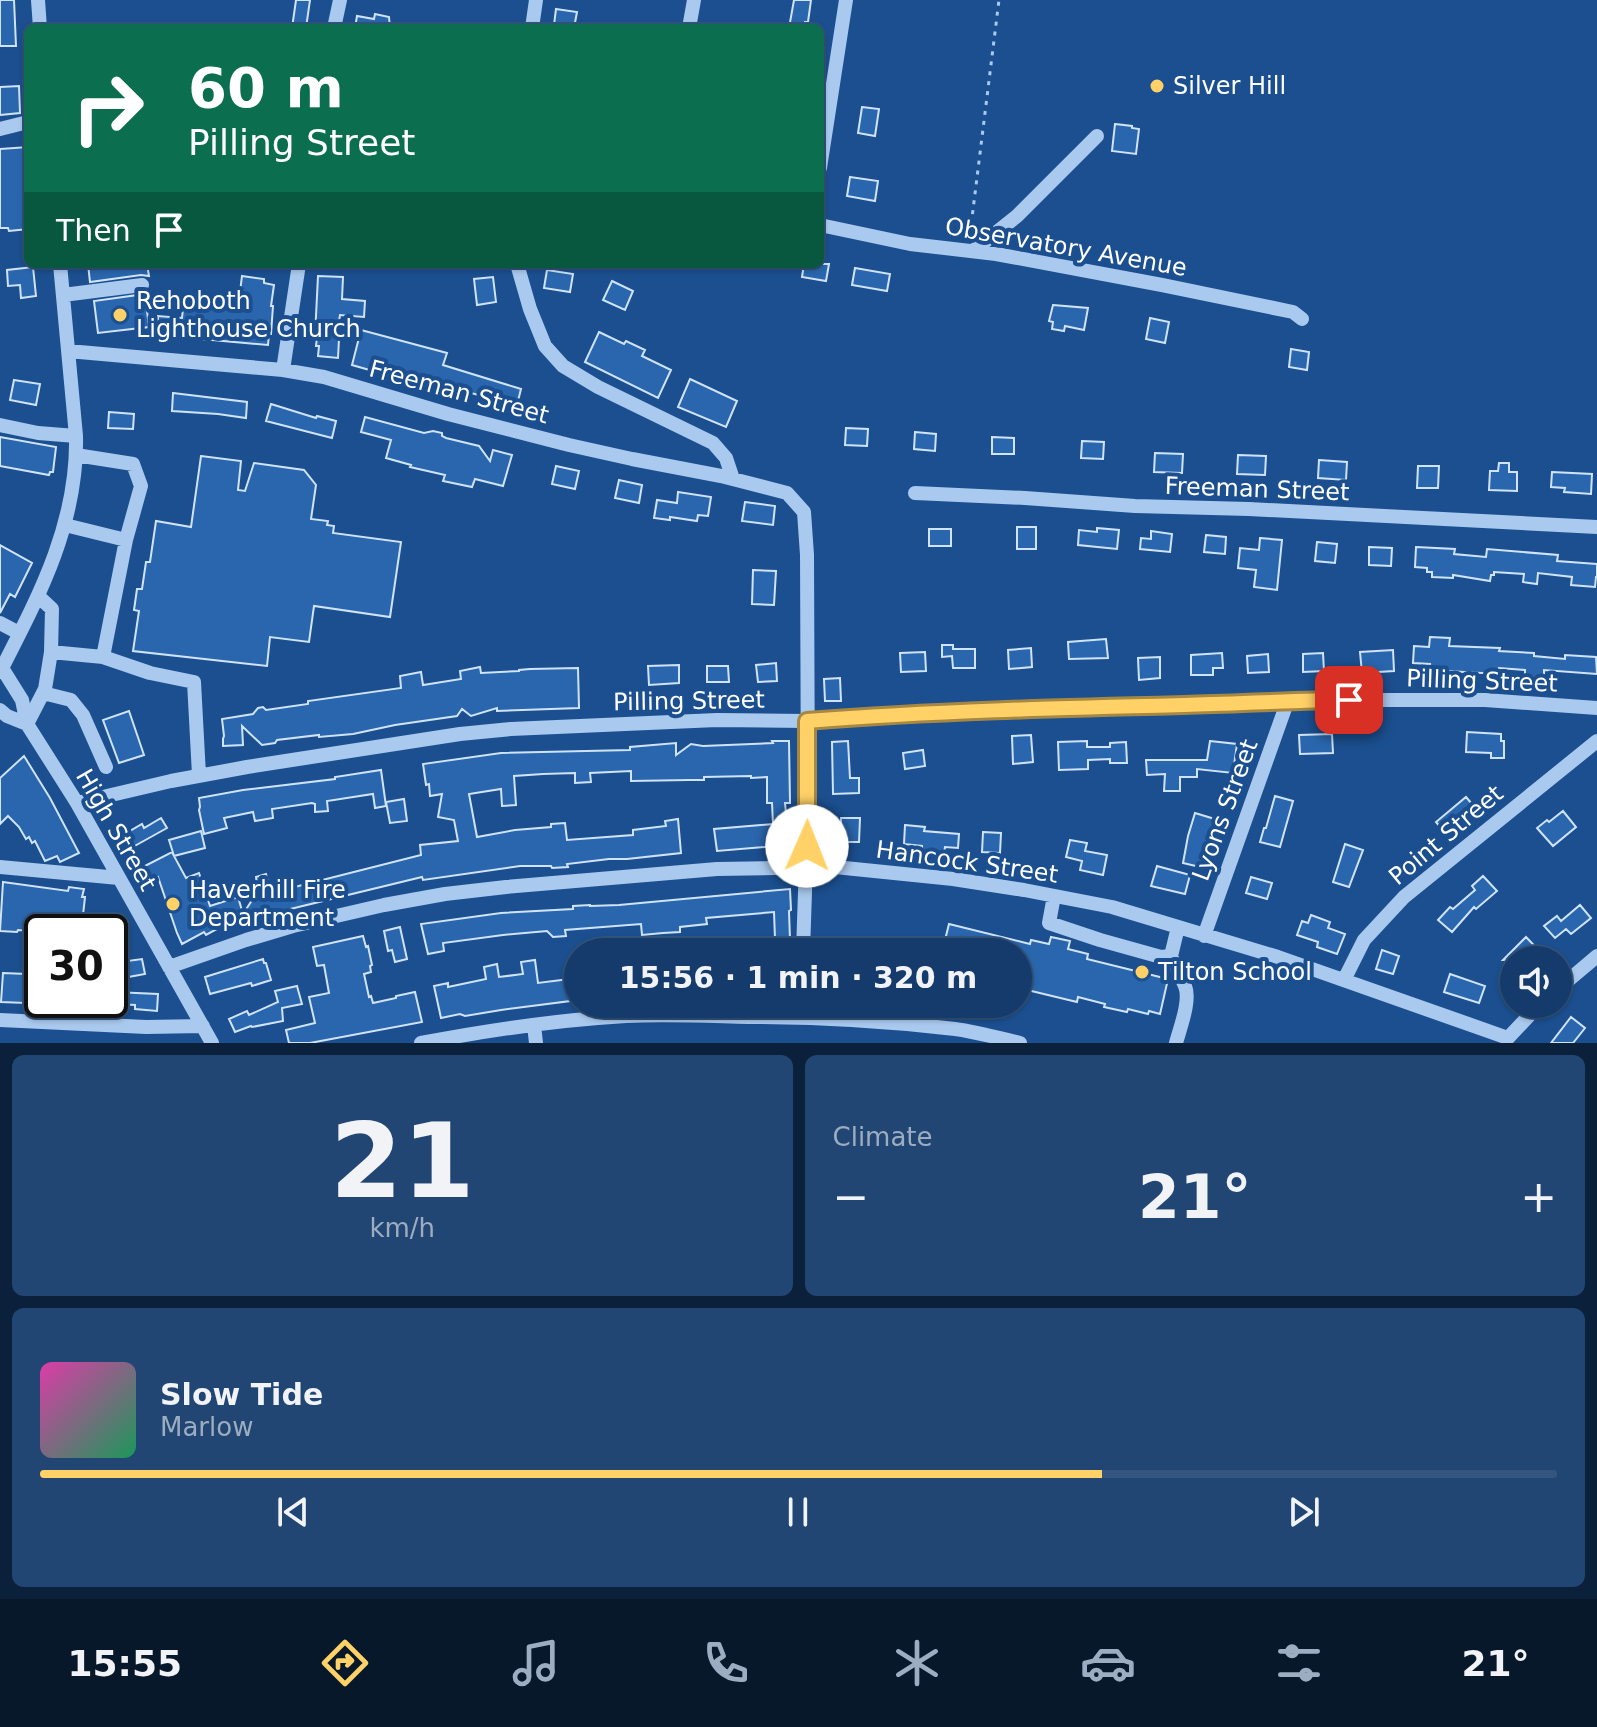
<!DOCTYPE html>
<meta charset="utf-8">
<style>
:root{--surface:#143b6b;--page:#214673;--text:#f1f3f6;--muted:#9dadc1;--line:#33557e;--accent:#ffd166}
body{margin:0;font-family:"DejaVu Sans",sans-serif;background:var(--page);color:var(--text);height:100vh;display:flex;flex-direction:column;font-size:30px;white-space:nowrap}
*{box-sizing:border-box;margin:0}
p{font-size:26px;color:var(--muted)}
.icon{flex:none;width:44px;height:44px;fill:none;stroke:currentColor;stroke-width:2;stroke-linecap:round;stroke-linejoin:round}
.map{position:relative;height:1043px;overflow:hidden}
.sheet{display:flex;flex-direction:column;gap:12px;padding:12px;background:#0b203b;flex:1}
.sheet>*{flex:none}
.guide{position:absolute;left:24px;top:24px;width:800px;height:244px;border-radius:12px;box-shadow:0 2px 6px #0004,0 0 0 2px var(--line);background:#0b6e4f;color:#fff;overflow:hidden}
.tools{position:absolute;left:1500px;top:946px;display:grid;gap:16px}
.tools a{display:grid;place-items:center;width:72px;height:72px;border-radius:50%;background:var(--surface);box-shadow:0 2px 6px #0004,0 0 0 2px var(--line);font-size:40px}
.speed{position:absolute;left:24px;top:914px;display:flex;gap:16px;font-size:40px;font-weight:700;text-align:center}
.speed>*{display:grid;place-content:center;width:104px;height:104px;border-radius:50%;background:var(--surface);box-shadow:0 2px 6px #0004,0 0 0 2px var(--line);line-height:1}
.speed .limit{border:4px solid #111;border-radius:12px;background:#fff;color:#111}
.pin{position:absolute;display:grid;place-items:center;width:68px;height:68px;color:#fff;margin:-34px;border-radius:16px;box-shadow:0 4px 12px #0006}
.me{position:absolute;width:88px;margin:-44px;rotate:1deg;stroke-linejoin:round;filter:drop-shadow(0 0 6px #0008)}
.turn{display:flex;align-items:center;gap:28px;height:168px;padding:0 32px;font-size:36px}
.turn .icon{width:104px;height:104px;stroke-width:2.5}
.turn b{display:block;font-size:56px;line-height:68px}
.then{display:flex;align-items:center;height:76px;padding:0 32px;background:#0003;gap:16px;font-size:30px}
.big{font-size:60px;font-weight:800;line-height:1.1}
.sheet .card{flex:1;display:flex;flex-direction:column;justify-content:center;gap:12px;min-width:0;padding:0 28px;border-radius:12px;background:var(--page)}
.sheet .dial{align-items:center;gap:0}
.dial b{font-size:104px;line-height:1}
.song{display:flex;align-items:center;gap:24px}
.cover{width:96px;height:96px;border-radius:12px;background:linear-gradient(135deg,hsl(320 70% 55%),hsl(150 70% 35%))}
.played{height:8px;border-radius:4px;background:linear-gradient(90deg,var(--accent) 70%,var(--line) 70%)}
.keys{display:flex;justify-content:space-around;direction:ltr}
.heat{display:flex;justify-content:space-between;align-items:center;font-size:44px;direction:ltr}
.sheet .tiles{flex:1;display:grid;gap:12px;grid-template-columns:1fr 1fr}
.card:last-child{grid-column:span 2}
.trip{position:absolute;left:564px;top:938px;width:468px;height:80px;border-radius:40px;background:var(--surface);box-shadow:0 2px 6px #0004,0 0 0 2px var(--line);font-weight:800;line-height:80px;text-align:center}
.tab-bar{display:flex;height:128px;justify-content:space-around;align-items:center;background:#08182b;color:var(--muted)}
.tab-bar .icon{width:56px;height:56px}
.tab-bar .on{color:var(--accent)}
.tab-bar b{font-size:36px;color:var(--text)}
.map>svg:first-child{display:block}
.building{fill:#2a66ad;stroke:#cfe3fa;stroke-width:2}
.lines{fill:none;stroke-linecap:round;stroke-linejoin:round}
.path{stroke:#a9c9ee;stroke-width:3;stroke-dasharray:4 6;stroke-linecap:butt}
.minor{stroke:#a9c9ee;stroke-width:14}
.route-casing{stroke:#a68842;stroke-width:20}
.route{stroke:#ffd166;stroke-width:14}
.poi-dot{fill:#ffd166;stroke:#1b4f8f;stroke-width:3}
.labels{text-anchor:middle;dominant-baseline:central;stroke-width:8;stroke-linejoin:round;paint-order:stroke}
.poi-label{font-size:24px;fill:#fff;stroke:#1b4f8f;text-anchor:start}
.street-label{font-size:24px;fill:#fff;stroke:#1b4f8f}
</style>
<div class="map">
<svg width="1597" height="1043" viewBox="0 0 1597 1043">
<rect width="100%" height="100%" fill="#1b4f8f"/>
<path class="building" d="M0,0h14l2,46h-16z
M296,0h14l-4,28h-14z
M794,0h17l-3,22h-3v6h-16z
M556,9l21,3 -3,16 -20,-3z
M375,14l14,3 1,11h-35l2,-12 17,3z
M19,86l1,27 -20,2v-28z
M862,107l17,2 -4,27 -17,-3z
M1115,124l17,2v2l7,1 -3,25 -24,-3z
M28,147v24h-3l3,58 -19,2 -1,-3h-8v-79z
M850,177l28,4 -3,20 -28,-5z
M88,264h59l2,12 -8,-1 -51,7z
M804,264h25l-3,17 -24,-4z
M33,267l3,29 -15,2 -1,-13 -12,1 -1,-16z
M855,268l35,6 -3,17 -35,-6z
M547,270l26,4 -3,18 -26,-4z
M242,276l22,3v4l10,2 -3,21h2l-2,28h-2l-1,11 -88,-8 1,-9 -23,-3v-9l24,2 2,-19 18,1 -1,5 37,3z
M318,276l25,1 -1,22 23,2 -1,16 -24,-2 -4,24h3l-1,19 -20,-2 1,-10h-3l1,-9 -2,-1z
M493,277l3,25 -19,3 -3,-26z
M612,281l21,10 -8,19 -22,-10z
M145,294l4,33 -51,6 -4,-32z
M1053,305l35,3 -4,22 -19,-4 -1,5 -12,-2 1,-7 -4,-1z
M1150,318l19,4 -4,21 -19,-4z
M361,330l86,23 -4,12 78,24 -4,16 -6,-2 -1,4 -13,-4v-2l-22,-7 -38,-9 -1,4 -84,-24z
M599,332l25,12 2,-3 19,9 -3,6 29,14 -13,28 -73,-36z
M1291,349l18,3 -2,18 -18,-3z
M690,379l47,22 -11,26 -48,-20z
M14,380l26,4 -4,21 -26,-5z
M173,393l74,9 -1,16 -28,-4 -46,-3z
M271,404l45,14 1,-2 19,5 -4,17 -66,-17z
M109,412l25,2 -1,15 -25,-1z
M365,417l59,16 9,-2 9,2v3l4,2 33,8 11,15 3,-11 19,5 -9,31 -28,-7 -3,8 -29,-6 2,-6 -35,-8 1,-2 -25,-7 5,-18 -30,-8z
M846,428l22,1 -1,17 -22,-1z
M915,432l21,2 -1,17 -21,-2z
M0,437l56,10 -3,25h-3l-1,3 -49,-9z
M992,437l22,1v16h-22z
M1082,441l22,1 -1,17 -22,-1z
M1155,453l28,1 -1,19 -28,-1z
M1238,455l28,1 -1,19 -28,-1z
M201,456l40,5 -3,29 7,1 9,-28 50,7 12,15 -5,34 17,2 -1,4 7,1 -1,7 68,9 -11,75 -76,-11 -5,36 -39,-5 -3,29 -134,-15 6,-40 -5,-1 3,-21h5l4,-27h4l6,-41 35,6z
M1319,460l28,2 -1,18 -28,-2z
M1499,463h10v9h8v19l-28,-1 1,-19h8z
M556,466l23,5 -4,18 -23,-5z
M1418,466h21l-1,22h-21z
M1552,472l40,2 -1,20 -27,-2 1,-4 -14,-1z
M619,480l23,5 -3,18 -24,-5z
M678,492l33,5 -3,19 -10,-1 -1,6 -27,-4v3l-16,-2 3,-18 20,3z
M745,502l30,4 -2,19 -31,-4z
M1017,527h19v22h-19z
M1097,528l22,2 -2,19 -39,-4 1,-15 18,2z
M929,529h22v17h-22z
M1151,531l21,3 -2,18 -30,-3 1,-11 10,1z
M1206,535l20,2 -1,17 -21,-2z
M1260,538l22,2 -5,50 -23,-3 2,-17 -18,-2 2,-20 19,2z
M1317,542l20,2 -2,19 -20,-2z
M0,545l32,18 -17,34 -5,-3 -10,19z
M1369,547l23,1 -1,18 -22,-1z
M1416,547l39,2 -1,5 32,3 1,-8 71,6 -1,6 40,3v13h-1l-1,10 -24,-2 1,-8 -34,-4 -1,11 -14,-2 1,-8 -30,-2v3h-3l-1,6 -37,-6v3l-21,-1v-5h-5v-4l-12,-1z
M753,570l23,1 -2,34 -22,-1z
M1430,637l20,1 -1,8 51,2 -1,3 35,2v3l31,3v-4l31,2 1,17 -53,-4v8l-19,-2v-6l-26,-2v6l-70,-4 1,-6 -17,-1 1,-17 15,1z
M1106,639l2,19 -39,1 -1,-17z
M942,645h11v4h22v19h-22l-1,-12 -10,1z
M1031,648l1,19 -23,2 -1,-19z
M1393,650l1,21 -32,2 -2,-21z
M925,652l1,19 -25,1 -1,-19z
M1222,653l1,15h-10v7h-22v-20z
M1323,653l1,18 -21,1v-18z
M1268,654l1,18 -21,1 -1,-17z
M1160,657v21l-21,2 -1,-22z
M776,663l1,18 -19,1 -2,-17z
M679,665v18l-30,2 -1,-19z
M707,666h21l1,16h-22z
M480,667l1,6 38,-2v-1l11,-1 48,-1 1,40 -82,3v-3l-26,8 -9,-7 -5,7 -62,9 -42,9 -34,3v-2l-42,5 -2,3 -13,2 -20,-19 1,19 -20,1v-7l1,-3 -2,-17 31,-5 5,-6 5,-1 3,3 42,-6v-3l93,-13 -1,-12 21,-4 2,13 38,-6 -1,-8z
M840,678l1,23h-16l-1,-22z
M129,711l15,44 -25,8 -16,-43z
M1467,732l34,2v7h3v17h-13v-5l-25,-1z
M1332,734l1,19 -33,1 -1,-19z
M1031,735l2,27 -20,2 -1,-28z
M772,741h17l1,62h-5l4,42 -72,6 -3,-22 59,-5 -1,-21h-5v-26l-16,1v-2l-47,1v3h-15l-58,1v-10l-41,2 1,9 -16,1v-10l-32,1 -29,2 2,29 -14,1 -1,-17 -32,5 8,43 38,-7 36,-3v-3l14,-1 2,17 66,-5v-5l33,-4 -1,-5 13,-2 3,34 -54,6h-18l-42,5 1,3 -16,1 -1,-2h-31l-97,14 -1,-3 -144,35 -50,17 -2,-5 -20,11 -2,-3 -22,12 -5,-11 -19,-56 -9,5 -8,-14 31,-16 2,4 -5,-16 32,-9 4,17 -31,8 12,22 13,-5 11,33 28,-9 5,17 15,-23 -2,-14 10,-3 5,19 150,-38 -1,-10 38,-4 -4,-21 -16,-3 4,-23 -12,2 -1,-12 -3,1 -3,-21 78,-11 129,-3v-3l46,-4v12l15,-11 12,2 70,-3z
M848,741l2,37h9v15l-26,1 -1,-52z
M1087,741v6h23v-4l16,-1 1,21h-17v-4l-22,1v9l-29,1 -1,-28z
M1210,741l27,3 -4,29 -36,-4v8h-17v14h-16l1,-17 -18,1 -1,-15h61z
M923,750l2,16 -20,3 -2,-16z
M24,756l26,42 29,55 -19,9 -3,-6 -12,5 -10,-20 -3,2 -3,-6 -3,2 -7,-12 -11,-11 -8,8v-46z
M381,770l5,36 -11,2 -2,-14 -46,7 1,10 -13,1v-8l-3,-1 -40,6 1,9 -18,3 -2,-9 -29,6 3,10 -23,6 -5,-24 1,-3 -1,-9 44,-8 92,-11v-2z
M1275,796l18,5 -13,46 -20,-5 4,-14h2z
M1466,797l12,14 -30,25 -12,-14z
M404,799l3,22 -17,2 -4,-21z
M1563,811l13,16 -23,19 -16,-18 10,-8 2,2z
M1195,813l23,7 -7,23 -5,-1 -6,25 -17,-4 5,-27z
M161,818l6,10 -36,20 -8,-13 19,-11 2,4z
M841,818h19l-1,24h-18z
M905,825l20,2 -1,4 35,3 -1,14 -13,-1 -1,6 -22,-2v-5l-18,-2z
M983,832l18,1 -1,20 -18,-1z
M1070,840l17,3 -2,8 22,4 -4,20 -23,-5 2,-9 -16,-4z
M1345,844l18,6 -14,37 -16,-5z
M1157,866l33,9 -5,19 -34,-8z
M1483,876l14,15 -21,18 -2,-2 -22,25 -14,-12 12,-13 3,2 22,-19 -3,-4z
M1251,877l21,6 -5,16 -21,-6z
M3,882l65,9 1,-4 15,2 -2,8h3l-3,27 -38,-4 -2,12 -24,-2 -1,2 -17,-1z
M790,889l1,21 -2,1 1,28h2v13h-34v-13h17l-1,-27 -68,6 1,6 -27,3v5l-17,1 -21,2 -1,-11 -76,6 1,6 -13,1 -6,-6 -44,4 -60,8 1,8 -16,3 -7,-30 80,-11 72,-4v-3l17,-1v1l29,-1z
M1580,905l11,13 -20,16 -5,-5 -11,9 -11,-12 13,-10 4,5z
M110,913h3l6,14 -2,1 11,33 14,-2 3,15 -33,6 -2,-11 6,-1 -6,-16v-20h-42l15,-6 -1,-3 13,-6 1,3z
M1311,915l19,7 -2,6 17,6 -8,20 -20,-7 1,-5 -21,-7 5,-14 6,2z
M949,924l81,20 1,-4 18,4 2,-7 19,4 -2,8 20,5 -1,5 81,20 -8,35 -11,-3 -1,3 -20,-5 -1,3 -23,-5 1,-3 -27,-7 -1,5 -58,-14 2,-6 -3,-1v-29h-76z
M400,927l7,32 -12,3 -3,-12 -4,1 -4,-20z
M363,936l3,11 2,-1 4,19 -2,1 1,6 -7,2 5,23 2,-1 2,7 23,-5v-2l19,-4 7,30 -112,21h-21l-3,-13 29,-7 -6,-26 20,-4 -5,-28 -7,1 -4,-19z
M1526,937l22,23h-45z
M1382,950l17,6 -6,18 -17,-5z
M263,959l1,4h2l5,17 -19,6 -1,-3 -41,11 -5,-17z
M535,960l3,23 40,-5v22l-77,10 -36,6 -5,-2 -19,4 -7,-32 14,-3v4l38,-8 -2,-12 13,-3 2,13 24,-3 -2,-12z
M3,973l24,1 -1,29 -25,-1z
M1450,974l35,12 -6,17 -35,-11z
M297,986l5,18 -20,4 1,13 -31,6 -1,-1 -16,6 -6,-13 18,-8 2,4 29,-13 -3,-11z
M114,992l44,2 -1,17 -22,-2v-4l-19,-1z
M1571,1017l14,11 -12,15h-22z"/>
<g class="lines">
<path class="path" d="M970,234l29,-234"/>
<path class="minor" d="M38,0l2,28
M334,28l6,-28
M532,28l4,-28
M689,28l5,-28
M0,129l28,-7
M820,168l26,-168
M820,225l90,19 86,10 166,31 131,27 9,7
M973,251l44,-35 80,-80
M517,264l13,45 15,37 18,20 35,21 115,56 13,15 7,21
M63,295l79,-10
M68,351l215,19 41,7 124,37 121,31 63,14 89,17 66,17 17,19 3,43 1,246 -5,151
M283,370l16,-106
M0,425l38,8 38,3
M76,455l57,9 8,22 -15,54
M915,493l110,5 110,8 114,3 348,18
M65,525l61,15 -23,117
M0,623l19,10
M51,652l52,5 47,16 44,9 5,93
M2,668l20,32 5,24 50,79 135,240
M0,672c39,-76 78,-149 76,-236l-16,-172
M43,693l28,7 12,15 23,52
M0,710l7,6 20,8
M27,724l18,-35 6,-37 1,-43 -14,-13
M77,803l94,-22 76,-14 213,-33 51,-5 206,-9 90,1 94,-7 185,-8 103,-1 101,-5h195l112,8
M0,867l119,11
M1054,896l-5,27 51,17 61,17 10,-1 7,-29
M1204,936l84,-236
M1171,956c4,10 10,20 14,30 6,14 -5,42 -9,57
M169,967l77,-27 47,-14 91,-21 61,-11 61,-7 211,-18 118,-2 118,12 71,11 88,17 166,50 230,81
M1344,980l20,-40 40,-43 193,-156
M1558,989l39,-33
M0,1020l146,7 57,-1
M534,1025l2,18
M1508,1038l32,-34
M421,1043c68,-13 136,-23 205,-27 41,-2 81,0 122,1 69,0 138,4 207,12 22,3 44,9 65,14"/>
</g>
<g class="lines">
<defs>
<path id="route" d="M807,846v-125c126,-10 251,-13 377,-16 55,-1 110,-5 165,-5"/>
</defs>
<use href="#route" class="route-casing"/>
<use href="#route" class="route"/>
</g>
<g class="poi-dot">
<circle cx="1157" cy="86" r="8"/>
<circle cx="120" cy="315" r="8"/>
<circle cx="173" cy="904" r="8"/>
<circle cx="1142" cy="972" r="8"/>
</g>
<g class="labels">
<g class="poi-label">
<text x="1173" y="86">Silver Hill</text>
<text x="136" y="301">Rehoboth<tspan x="136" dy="28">Lighthouse Church</tspan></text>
<text x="189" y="890">Haverhill Fire<tspan x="189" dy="28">Department</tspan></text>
<text x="1158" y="972">Tilton School</text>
</g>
<g class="street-label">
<text transform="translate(1066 247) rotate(10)">Observatory Avenue</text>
<text transform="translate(459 392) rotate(15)">Freeman Street</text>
<text transform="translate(1257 489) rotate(2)">Freeman Street</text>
<text transform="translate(1482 681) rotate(2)">Pilling Street</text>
<text transform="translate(689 701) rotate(-1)">Pilling Street</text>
<text transform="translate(1225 810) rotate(-70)">Lyons Street</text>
<text transform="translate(116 830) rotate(60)">High Street</text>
<text transform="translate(1446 835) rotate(-40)">Point Street</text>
<text transform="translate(967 862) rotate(8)">Hancock Street</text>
</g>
</g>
</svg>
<div class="tools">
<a><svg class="icon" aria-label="sound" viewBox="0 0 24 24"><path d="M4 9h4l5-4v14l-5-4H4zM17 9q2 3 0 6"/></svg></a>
</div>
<div class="speed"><div class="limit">30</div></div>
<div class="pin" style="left:1349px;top:700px;background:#d93025"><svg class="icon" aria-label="arrive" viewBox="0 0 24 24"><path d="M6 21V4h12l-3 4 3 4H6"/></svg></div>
<svg class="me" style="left:807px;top:846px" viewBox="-20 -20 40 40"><circle r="19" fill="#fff"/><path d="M0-13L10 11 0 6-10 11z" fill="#ffd166"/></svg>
<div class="trip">15:56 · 1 min · 320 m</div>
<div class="guide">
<div class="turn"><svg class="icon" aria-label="right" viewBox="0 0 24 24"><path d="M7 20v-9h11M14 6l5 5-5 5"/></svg><div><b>60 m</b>Pilling Street</div></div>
<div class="then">Then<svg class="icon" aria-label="arrive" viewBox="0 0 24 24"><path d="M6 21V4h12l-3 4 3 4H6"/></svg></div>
</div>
</div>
<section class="sheet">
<div class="tiles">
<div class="card dial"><b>21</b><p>km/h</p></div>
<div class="card"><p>Climate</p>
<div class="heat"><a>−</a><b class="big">21°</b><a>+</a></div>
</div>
<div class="card">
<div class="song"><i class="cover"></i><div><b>Slow Tide</b><p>Marlow</p></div></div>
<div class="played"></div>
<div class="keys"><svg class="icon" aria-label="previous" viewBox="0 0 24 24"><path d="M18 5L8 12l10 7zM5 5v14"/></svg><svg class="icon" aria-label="pause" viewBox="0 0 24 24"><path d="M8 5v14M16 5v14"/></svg><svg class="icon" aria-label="next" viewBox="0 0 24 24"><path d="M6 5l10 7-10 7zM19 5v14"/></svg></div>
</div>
</div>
</section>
<nav class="tab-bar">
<b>15:55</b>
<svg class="icon on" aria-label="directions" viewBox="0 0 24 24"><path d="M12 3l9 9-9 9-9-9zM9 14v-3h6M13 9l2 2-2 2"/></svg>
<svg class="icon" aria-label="music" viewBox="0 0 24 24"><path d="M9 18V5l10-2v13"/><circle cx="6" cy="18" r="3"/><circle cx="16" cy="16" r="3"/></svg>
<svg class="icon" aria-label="phone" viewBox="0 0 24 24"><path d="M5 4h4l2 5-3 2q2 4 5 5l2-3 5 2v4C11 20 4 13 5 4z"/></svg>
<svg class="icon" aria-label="climate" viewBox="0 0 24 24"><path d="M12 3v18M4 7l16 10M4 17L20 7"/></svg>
<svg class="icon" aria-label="car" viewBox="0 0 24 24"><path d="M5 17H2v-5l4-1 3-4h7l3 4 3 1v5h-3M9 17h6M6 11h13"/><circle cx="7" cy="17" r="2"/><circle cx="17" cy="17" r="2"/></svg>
<svg class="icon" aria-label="filters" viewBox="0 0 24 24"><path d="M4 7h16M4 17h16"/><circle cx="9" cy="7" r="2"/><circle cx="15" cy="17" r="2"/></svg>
<b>21°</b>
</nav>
